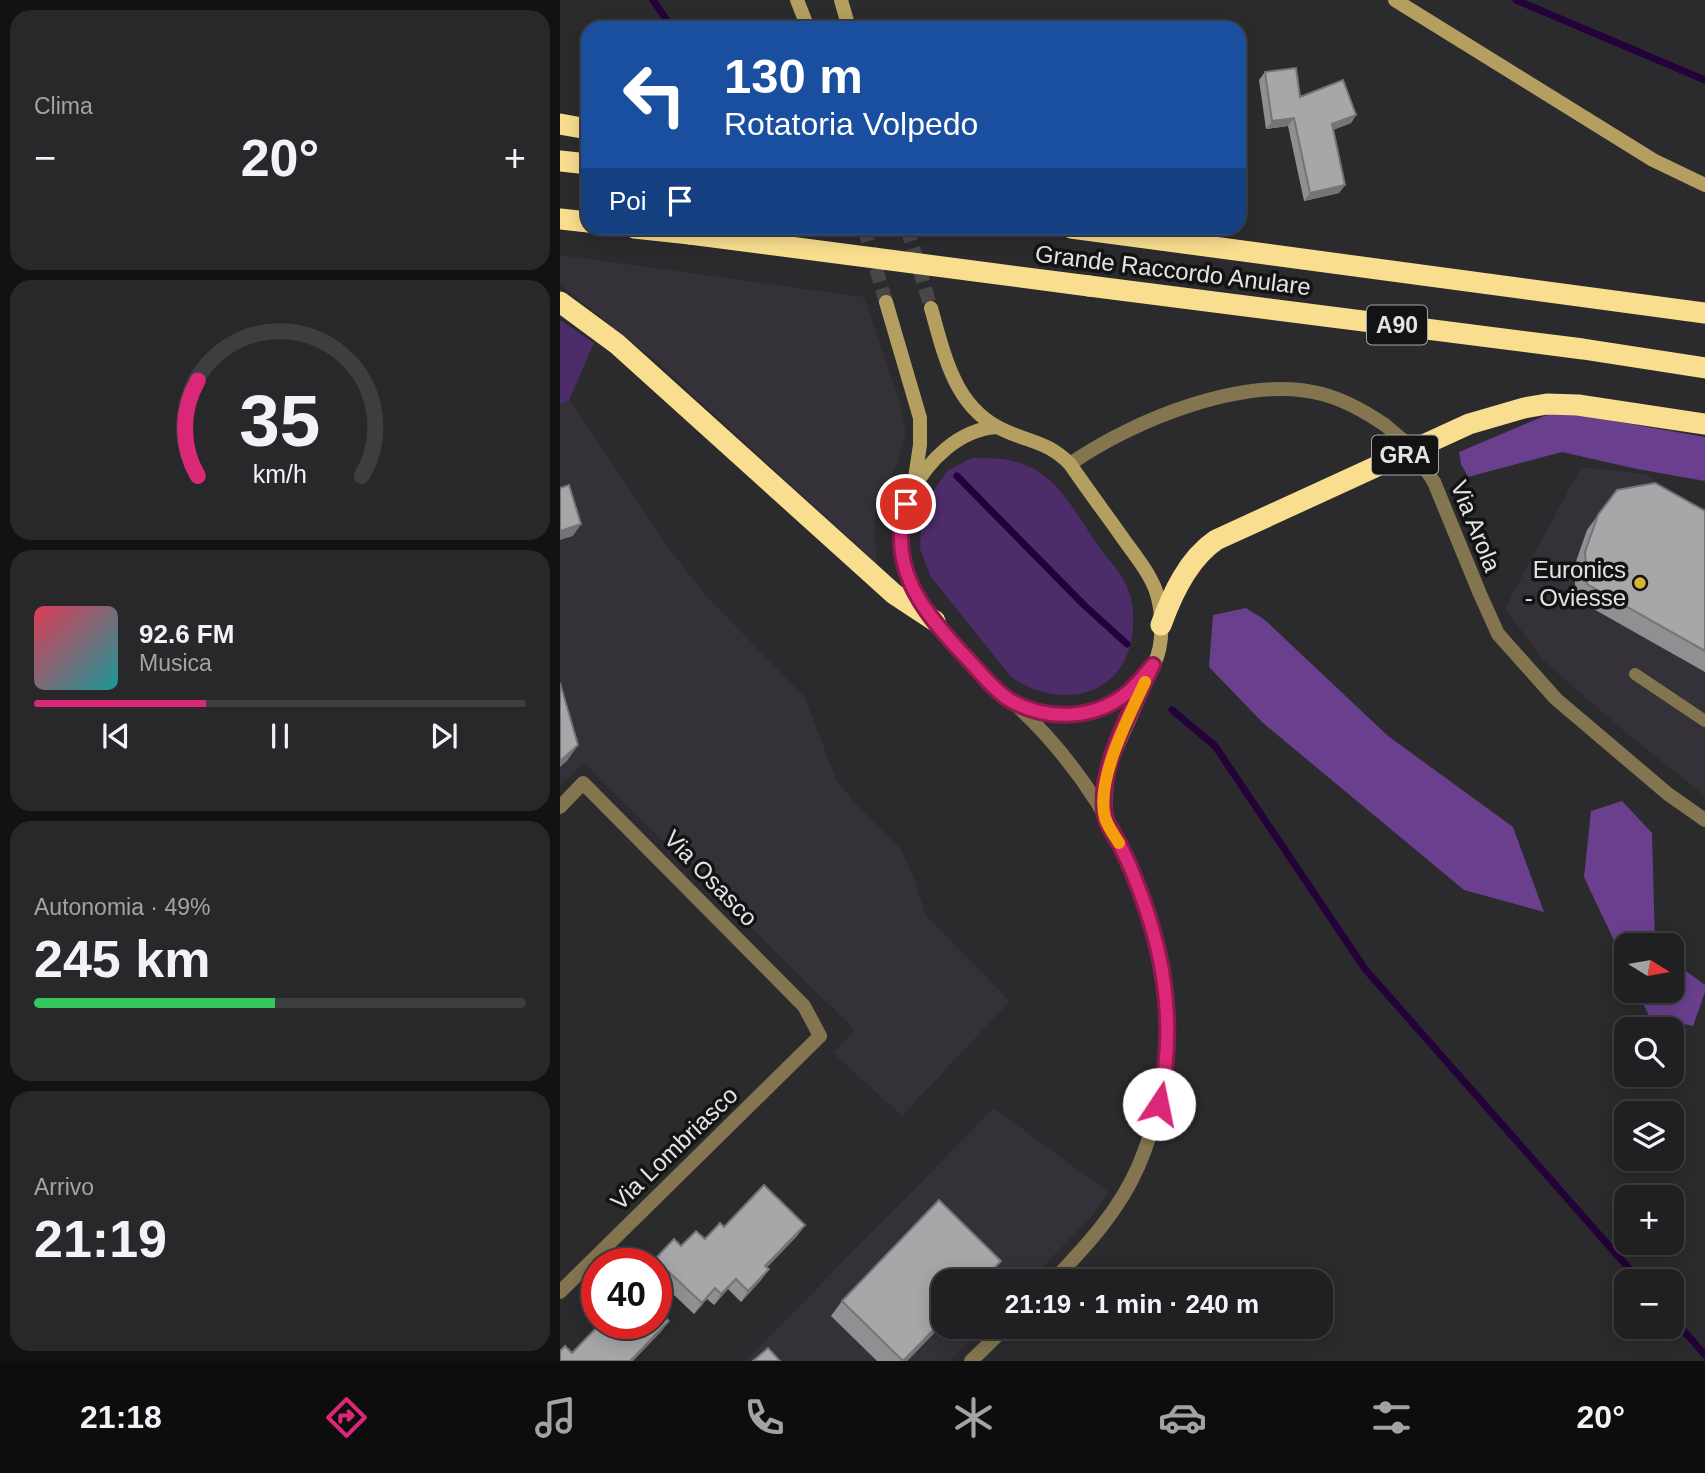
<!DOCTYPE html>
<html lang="it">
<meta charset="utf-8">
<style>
:root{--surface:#202022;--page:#28282a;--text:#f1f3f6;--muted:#a2a3a5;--line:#3d3e40;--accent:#db2777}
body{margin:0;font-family:Arial,sans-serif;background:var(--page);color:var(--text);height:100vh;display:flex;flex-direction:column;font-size:26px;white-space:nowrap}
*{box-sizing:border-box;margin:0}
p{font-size:23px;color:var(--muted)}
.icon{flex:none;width:38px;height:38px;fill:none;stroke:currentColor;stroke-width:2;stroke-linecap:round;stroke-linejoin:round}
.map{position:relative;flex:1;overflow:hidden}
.panel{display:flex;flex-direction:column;gap:10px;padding:10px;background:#121213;width:560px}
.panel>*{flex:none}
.banner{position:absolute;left:21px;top:21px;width:665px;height:214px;border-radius:21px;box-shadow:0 4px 18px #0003,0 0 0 2px var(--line);background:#1a4fa0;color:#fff;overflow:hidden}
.needle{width:46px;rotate:101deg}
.tools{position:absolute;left:1054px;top:933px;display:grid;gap:14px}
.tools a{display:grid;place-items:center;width:70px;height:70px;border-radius:14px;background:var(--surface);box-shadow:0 4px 18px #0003,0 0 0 2px var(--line);font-size:35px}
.speed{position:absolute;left:21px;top:1248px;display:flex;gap:14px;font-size:35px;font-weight:700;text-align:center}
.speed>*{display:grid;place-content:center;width:91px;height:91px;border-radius:50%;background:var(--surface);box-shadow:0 4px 18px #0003,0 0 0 2px var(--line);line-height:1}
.speed .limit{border:10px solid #d22;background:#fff;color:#111}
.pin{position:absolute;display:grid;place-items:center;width:60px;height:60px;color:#fff;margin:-30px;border:4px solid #fff;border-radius:50%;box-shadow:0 2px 7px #0007}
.me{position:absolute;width:77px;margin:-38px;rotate:11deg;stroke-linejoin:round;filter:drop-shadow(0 0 5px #0008)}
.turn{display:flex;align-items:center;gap:24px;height:147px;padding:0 28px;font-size:32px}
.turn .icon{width:91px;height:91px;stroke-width:2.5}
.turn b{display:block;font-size:49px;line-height:60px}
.then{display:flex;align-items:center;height:66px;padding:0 28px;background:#0003;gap:14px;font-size:26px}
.big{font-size:52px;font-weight:600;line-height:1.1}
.panel .widget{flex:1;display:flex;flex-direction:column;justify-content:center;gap:10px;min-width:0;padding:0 24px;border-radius:21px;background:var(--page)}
.panel .dial{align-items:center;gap:0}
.dial svg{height:182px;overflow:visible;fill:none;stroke:var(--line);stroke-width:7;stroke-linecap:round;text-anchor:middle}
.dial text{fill:var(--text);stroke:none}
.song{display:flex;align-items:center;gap:21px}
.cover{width:84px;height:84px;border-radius:10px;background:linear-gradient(135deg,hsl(350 70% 55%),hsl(180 70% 35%))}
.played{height:7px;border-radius:4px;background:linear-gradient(90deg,var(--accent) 35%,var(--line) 35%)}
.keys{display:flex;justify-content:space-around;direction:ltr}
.heat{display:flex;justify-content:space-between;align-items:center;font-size:38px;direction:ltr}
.charge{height:10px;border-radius:5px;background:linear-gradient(90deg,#34c759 49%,var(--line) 0)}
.trip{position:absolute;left:371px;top:1269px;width:402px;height:70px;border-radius:21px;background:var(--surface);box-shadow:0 4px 18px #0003,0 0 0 2px var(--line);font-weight:600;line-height:70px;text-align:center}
.menu{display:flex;height:112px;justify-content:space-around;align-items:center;background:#0d0d0e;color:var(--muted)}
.menu .icon{width:49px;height:49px}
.menu .current{color:var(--accent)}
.menu b{font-size:32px;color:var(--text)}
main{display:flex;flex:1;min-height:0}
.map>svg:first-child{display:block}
.built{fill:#353139}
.green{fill:#4c2c69}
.forest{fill:#6a408e}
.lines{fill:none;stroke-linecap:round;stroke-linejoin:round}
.stream{stroke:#230139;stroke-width:7}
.secondary-tunnel{stroke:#474648;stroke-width:14;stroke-dasharray:14 7;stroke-linecap:butt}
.service{stroke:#83754f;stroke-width:12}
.minor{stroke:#83754f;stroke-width:14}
.tertiary{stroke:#83754f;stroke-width:14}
.secondary{stroke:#b59f60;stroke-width:14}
.motorway{stroke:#f9de8f;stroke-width:21}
.minor-bridge{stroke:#83754f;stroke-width:14}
.motorway-bridge{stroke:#f9de8f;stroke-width:21}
.wall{fill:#908f91}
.shaded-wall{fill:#757476}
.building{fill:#a7a6a9;stroke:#757476;stroke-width:2}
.route-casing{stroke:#8e194d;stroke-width:18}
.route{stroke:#db2777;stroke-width:12}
.slow{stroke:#f59e0b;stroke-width:12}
.poi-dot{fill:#dab333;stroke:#141314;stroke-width:2.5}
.labels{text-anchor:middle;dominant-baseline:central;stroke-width:7;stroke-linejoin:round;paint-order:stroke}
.shield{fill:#141314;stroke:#a5a4a6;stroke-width:2}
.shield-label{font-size:23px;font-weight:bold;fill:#e3e2e4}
.street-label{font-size:24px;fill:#e3e2e4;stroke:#141314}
.poi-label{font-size:24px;fill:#e3e2e4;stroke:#141314;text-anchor:end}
</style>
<main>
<section class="panel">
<div class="widget"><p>Clima</p>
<div class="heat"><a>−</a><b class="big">20°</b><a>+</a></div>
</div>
<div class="widget dial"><svg viewBox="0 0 100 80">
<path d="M14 69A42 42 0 1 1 86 69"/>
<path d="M14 69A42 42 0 0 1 14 27" stroke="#db2777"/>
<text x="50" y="56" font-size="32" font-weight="700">35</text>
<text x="50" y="72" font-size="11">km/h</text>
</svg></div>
<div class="widget">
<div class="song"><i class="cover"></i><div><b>92.6 FM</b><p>Musica</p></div></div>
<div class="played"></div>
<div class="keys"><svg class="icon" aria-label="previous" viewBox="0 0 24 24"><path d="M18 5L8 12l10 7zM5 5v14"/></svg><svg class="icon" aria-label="pause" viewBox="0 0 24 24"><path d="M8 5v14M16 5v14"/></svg><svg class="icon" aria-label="next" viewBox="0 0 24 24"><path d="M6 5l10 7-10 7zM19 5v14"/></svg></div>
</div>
<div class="widget"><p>Autonomia · 49%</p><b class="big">245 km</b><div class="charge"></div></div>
<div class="widget"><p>Arrivo</p><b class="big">21:19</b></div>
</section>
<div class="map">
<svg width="1145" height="1361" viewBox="0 0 1145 1361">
<rect width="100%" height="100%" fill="#2b2a2d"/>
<path class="built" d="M0,255l304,42 35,104 7,31 -8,30 -17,32 -5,16 -2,19 3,35 -220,-202 -97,-77z
M9,400l94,141 44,56 97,99 32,83 18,23 46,46 13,28 13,40 84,85 -108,115 -69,-63 22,-23 -271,-267 -24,22v-381z
M1021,467l64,7 60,36v286l-80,-64 -82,-72 -38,-52z
M434,1108l114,84 -17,25 -62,64h-86v45l41,1 -34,34h-205z"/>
<path class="green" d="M0,320l34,23 -25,57 -9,4z
M412,458c21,0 39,0 58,9 31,14 50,53 69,80 8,11 19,22 25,34 5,8 9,22 9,31 5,77 -62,105 -122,65l-80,-100 -11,-28 1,-26 8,-26 19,-27z"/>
<path class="forest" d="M996,411l149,26v44l-68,-12 -75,-17 -94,25 -7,-13 -2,-12z
M686,608l19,12 123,116 125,91 31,85 -80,-22 -201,-167 -54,-56 4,-52z
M1062,801l30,32 3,112h-29v21l-42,-89 7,-66z
M1111,960l34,25v7l-12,34 -44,-10 -12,-25 34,-1z"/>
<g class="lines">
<path class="stream" d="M93,0l19,28
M956,0l189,80
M397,476l127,129 43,39
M612,710l43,36 150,223 275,312
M1111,1316l34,39"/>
<path class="secondary-tunnel" d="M304,228l22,74
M347,228l24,80"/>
<path class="service" d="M1075,674l70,47"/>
<path class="minor" d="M510,464c63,-44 176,-90 252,-70 23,6 44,18 63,31
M874,482l46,112 18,40 58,65 112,95 37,26
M0,807l23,-24 221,223 16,30 -260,256"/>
<path class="tertiary" d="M455,704c125,116 194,299 123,463 -19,44 -52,79 -85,114
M545,816l2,-39 4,-16 40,-90
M411,1361l36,-35"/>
<path class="secondary" d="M237,0l11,28
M281,0l8,28
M835,0l258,160 52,25
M326,302l34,116v27l-6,39
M371,308c14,49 24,103 77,124 26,11 41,11 62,32 17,25 35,49 52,73 12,17 27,35 34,54 7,21 8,54 -2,73 -3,6 -10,11 -14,16 -34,37 -87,46 -130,20 -18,-11 -31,-30 -45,-45 -44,-46 -85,-97 -53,-163 16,-32 47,-62 84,-65"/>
<path class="motorway" d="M0,124l28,5
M0,161l28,3
M0,219l28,3
M74,228l56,6
M511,228l634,85
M529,286l494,63 122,19
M0,302l57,42 277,250 41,27
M601,625c11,-31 27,-66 55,-85l253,-116 55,-16 23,-4 31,1 127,19"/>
<path class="minor-bridge" d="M825,425l26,22 23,35"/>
<path class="motorway-bridge" d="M130,234l399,52"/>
</g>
<path class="wall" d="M705,72l35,25 56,18 -5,8 -18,7 12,55 -6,8 -35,8 -16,-75 -22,3 -7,-49z
M1145,511v161l-129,-73 -2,-32 13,-37 11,-15z
M379,1200l62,61 -15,20h-43v43l-36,37h-30l-46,-45 11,-15z
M245,1225l-8,11 -30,31 2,2 -8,11 -20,22 -13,-13 -14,16 -7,-6 -13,15 -38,-36v-14h-4l3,-5 26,-13 24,-7 19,-12z"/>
<path class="shaded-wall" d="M796,115l-5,8 -25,9 6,-8z
M734,118l-6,8 -22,3 6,-8z
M785,185l-6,8 -35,8 6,-8z
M21,524l-8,12 -13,4v-9z
M18,745l-11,16 -7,6v-6z
M245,1225l-8,11 -39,41 7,-11z
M441,1261l-15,20h-5z
M209,1269l-8,11 -20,22 7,-11z
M176,1279l-8,10 -14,16 7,-11z
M155,1288l-8,11 -13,15 8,-11z
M383,1320v4l-36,37h-4z
M109,1321l-8,11 -28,29h-3z"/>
<path class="building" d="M736,68l4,29 43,-17 13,35 -24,9 13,61 -35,8 -16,-75 -22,3 -7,-49z
M1095,483l50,28v140l-118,-67 -2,-32 13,-37 19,-25z
M9,485l12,39 -21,7v-43z
M0,683l18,62 -18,16z
M204,1185l41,40 -40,41 4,3 -21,22 -12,-12 -15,15 -6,-6 -13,15 -47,-44 19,-20 7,7 15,-15 9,8 15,-16 4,4z
M379,1200l62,61 -20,20h-38v39l-40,41 -61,-60z
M96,1308l13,13 -39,40h-70v-10l5,-5 7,7 29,-30h55z
M208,1348l12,13h-27z"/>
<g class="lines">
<defs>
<path id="route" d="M346,504c-18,62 14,104 55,148 16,16 31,37 50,49 37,20 83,19 116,-8 10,-8 18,-19 26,-28 -20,42 -57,104 -48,151 2,10 10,20 15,29 5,11 11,22 15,34 30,73 42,147 24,225"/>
</defs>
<use href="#route" class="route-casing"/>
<use href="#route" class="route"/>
<path class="slow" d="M559,843c-5,-8 -11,-16 -14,-25 -10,-37 24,-102 40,-136"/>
</g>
<circle class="poi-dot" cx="1080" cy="583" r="7"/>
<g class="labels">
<g class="shield">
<rect x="807" y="305.5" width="60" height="39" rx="5"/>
<rect x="812" y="435.5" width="66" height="39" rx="5"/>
</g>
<g class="shield-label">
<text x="837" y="325">A90</text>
<text x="845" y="455">GRA</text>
</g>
<g class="street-label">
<text transform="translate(613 270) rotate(7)">Grande Raccordo Anulare</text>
<text transform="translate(916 526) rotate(68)">Via Arola</text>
<text transform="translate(151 878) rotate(46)">Via Osasco</text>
<text transform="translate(114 1148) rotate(-44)">Via Lombriasco</text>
</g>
<g class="poi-label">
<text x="1066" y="569">Euronics<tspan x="1066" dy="28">- Oviesse</tspan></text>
</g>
</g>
</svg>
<div class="tools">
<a><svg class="needle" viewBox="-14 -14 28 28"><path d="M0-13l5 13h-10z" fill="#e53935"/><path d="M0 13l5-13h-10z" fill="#a2a3a5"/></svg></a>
<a><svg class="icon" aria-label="search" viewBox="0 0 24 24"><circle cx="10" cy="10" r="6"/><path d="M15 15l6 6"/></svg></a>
<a><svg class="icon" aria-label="layers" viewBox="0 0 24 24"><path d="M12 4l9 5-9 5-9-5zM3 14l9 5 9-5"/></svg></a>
<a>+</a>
<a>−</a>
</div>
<div class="speed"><div class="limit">40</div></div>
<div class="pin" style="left:346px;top:504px;background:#d93025"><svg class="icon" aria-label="arrive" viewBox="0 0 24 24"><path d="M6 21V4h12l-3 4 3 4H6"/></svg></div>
<svg class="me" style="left:599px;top:1104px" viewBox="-20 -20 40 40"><circle r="19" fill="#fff"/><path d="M0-13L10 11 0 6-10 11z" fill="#db2777"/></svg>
<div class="trip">21:19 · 1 min · 240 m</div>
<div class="banner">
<div class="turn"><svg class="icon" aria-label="left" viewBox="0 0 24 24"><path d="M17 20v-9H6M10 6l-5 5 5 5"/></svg><div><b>130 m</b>Rotatoria Volpedo</div></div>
<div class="then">Poi<svg class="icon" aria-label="arrive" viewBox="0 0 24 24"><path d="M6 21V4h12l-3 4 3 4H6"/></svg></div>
</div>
</div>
</main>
<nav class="menu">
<b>21:18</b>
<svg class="icon current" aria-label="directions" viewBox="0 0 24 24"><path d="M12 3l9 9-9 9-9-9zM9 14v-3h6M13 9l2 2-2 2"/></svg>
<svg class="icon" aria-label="music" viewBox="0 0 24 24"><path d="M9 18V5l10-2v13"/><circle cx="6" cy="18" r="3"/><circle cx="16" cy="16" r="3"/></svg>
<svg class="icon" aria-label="phone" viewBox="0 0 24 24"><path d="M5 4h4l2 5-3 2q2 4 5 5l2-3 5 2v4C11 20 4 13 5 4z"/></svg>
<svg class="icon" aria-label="climate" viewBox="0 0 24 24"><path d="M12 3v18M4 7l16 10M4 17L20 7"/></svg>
<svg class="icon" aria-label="car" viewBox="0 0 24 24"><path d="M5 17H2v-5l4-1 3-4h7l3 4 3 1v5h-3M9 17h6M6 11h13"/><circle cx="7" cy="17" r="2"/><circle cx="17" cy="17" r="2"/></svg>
<svg class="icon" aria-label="filters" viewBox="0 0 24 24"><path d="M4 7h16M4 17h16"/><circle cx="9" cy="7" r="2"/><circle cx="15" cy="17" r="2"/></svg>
<b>20°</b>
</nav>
